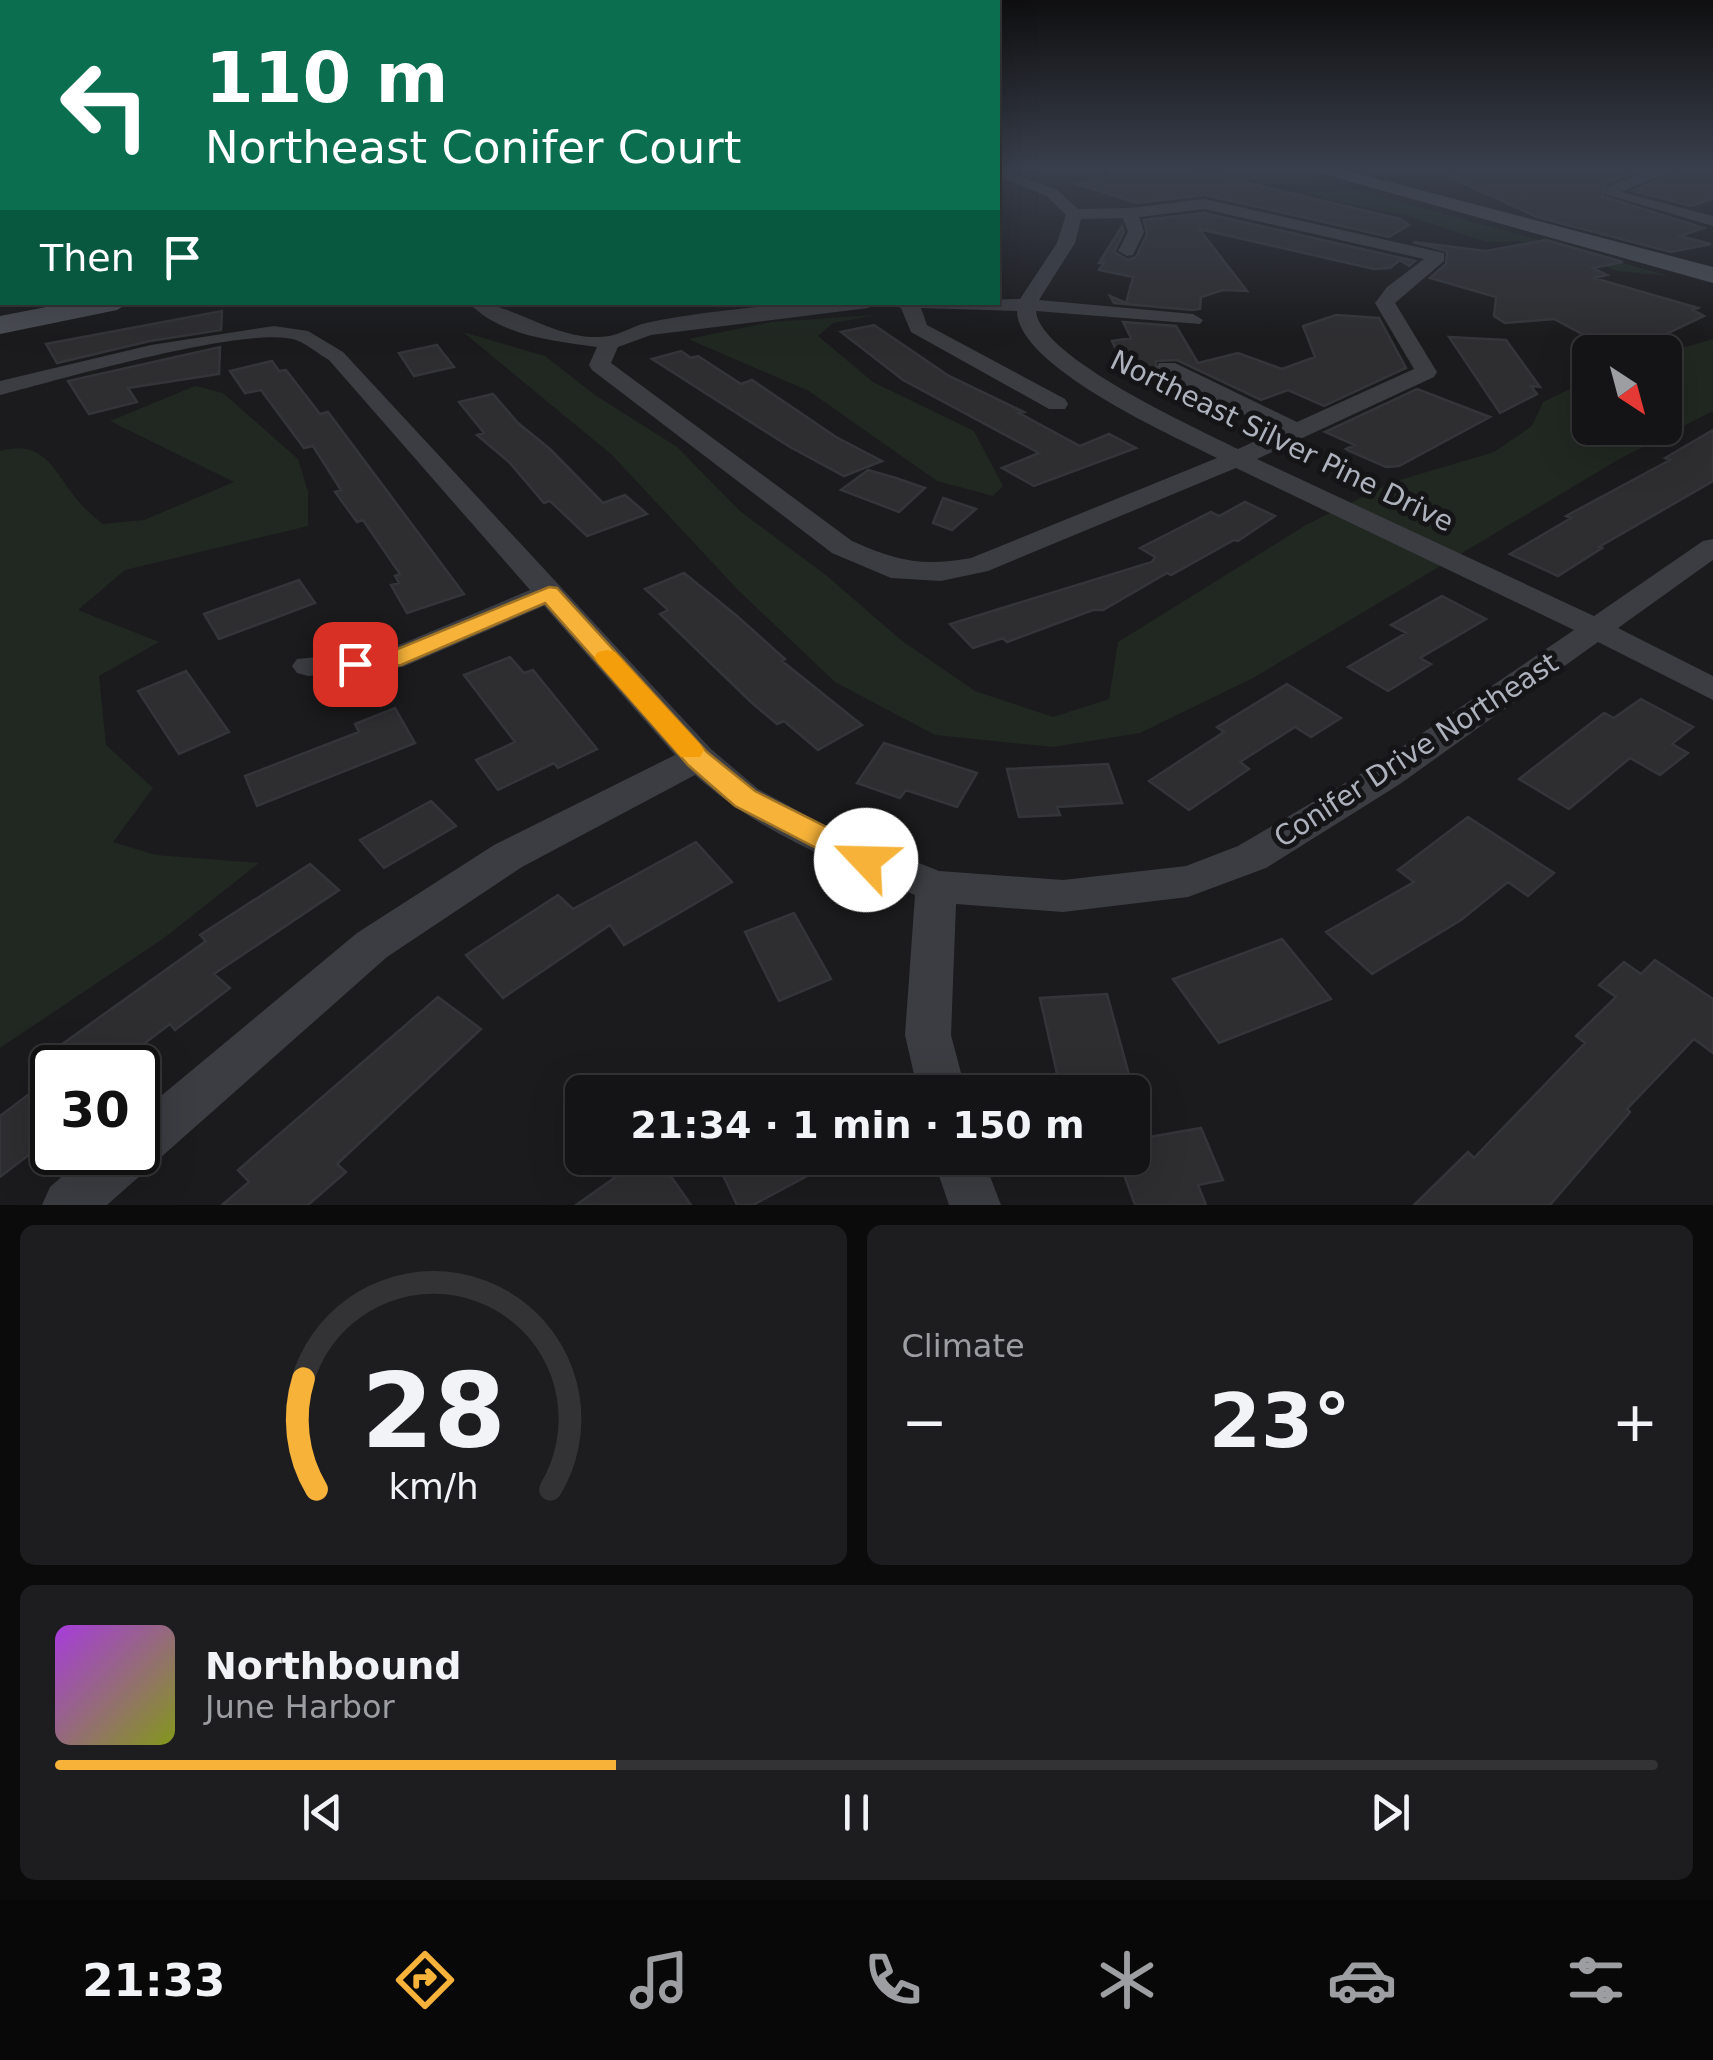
<!DOCTYPE html>
<meta charset="utf-8">
<style>
:root{--surface:#141416;--page:#1d1d1f;--text:#f1f3f6;--muted:#9d9ea1;--line:#333335;--accent:#f7b339}
body{margin:0;font-family:"DejaVu Sans",sans-serif;background:var(--page);color:var(--text);height:100vh;display:flex;flex-direction:column;font-size:38px;white-space:nowrap}
*{box-sizing:border-box;margin:0}
p{font-size:32px;color:var(--muted)}
.icon{flex:none;width:55px;height:55px;fill:none;stroke:currentColor;stroke-width:2;stroke-linecap:round;stroke-linejoin:round}
.map{position:relative;height:1205px;overflow:hidden}
.drawer{display:flex;flex-direction:column;gap:20px;padding:20px;background:#0b0b0c;flex:1}
.drawer>*{flex:none}
.banner{position:absolute;left:0px;top:0px;width:1000px;height:305px;box-shadow:0 10px 40px #0002,0 0 0 2px var(--line);background:#0b6e4f;color:#fff;overflow:hidden}
.needle{width:65px;rotate:144deg}
.fabs{position:absolute;left:1572px;top:335px;display:grid;gap:20px}
.fabs a{display:grid;place-items:center;width:110px;height:110px;border-radius:15px;background:var(--surface);box-shadow:0 10px 40px #0002,0 0 0 2px var(--line);font-size:50px}
.speed{position:absolute;left:30px;top:1045px;display:flex;gap:20px;font-size:50px;font-weight:700;text-align:center}
.speed>*{display:grid;place-content:center;width:130px;height:130px;border-radius:50%;background:var(--surface);box-shadow:0 10px 40px #0002,0 0 0 2px var(--line);line-height:1}
.speed .limit{border:5px solid #111;border-radius:15px;background:#fff;color:#111}
.pin{position:absolute;display:grid;place-items:center;width:85px;height:85px;color:#fff;margin:-42px;border-radius:20px;box-shadow:0 5px 15px #0006}
.me{position:absolute;width:110px;margin:-55px;rotate:294deg;stroke-linejoin:round;filter:drop-shadow(0 0 8px #0008)}
.turn{display:flex;align-items:center;gap:35px;height:210px;padding:0 40px;font-size:45px}
.turn .icon{width:130px;height:130px;stroke-width:2.5}
.turn b{display:block;font-size:70px;line-height:85px}
.then{display:flex;align-items:center;height:95px;padding:0 40px;background:#0003;gap:20px;font-size:38px}
.big{font-size:75px;font-weight:800;line-height:1.1}
.drawer .widget{flex:1;display:flex;flex-direction:column;justify-content:center;gap:15px;min-width:0;padding:0 35px;border-radius:15px;background:var(--page)}
.drawer .dial{align-items:center;gap:0}
.dial svg{height:260px;overflow:visible;fill:none;stroke:var(--line);stroke-width:7;stroke-linecap:round;text-anchor:middle}
.dial text{fill:var(--text);stroke:none}
.song{display:flex;align-items:center;gap:30px}
.cover{width:120px;height:120px;border-radius:15px;background:linear-gradient(135deg,hsl(280 70% 55%),hsl(70 70% 35%))}
.played{height:10px;border-radius:5px;background:linear-gradient(90deg,var(--accent) 35%,var(--line) 35%)}
.keys{display:flex;justify-content:space-around;direction:ltr}
.heat{display:flex;justify-content:space-between;align-items:center;font-size:55px;direction:ltr}
.drawer .tiles{flex:1;display:grid;gap:20px;grid-template-columns:1fr 1fr}
.widget:last-child{grid-column:span 2}
.trip{position:absolute;left:565px;top:1075px;width:585px;height:100px;border-radius:15px;background:var(--surface);box-shadow:0 10px 40px #0002,0 0 0 2px var(--line);font-weight:800;line-height:100px;text-align:center}
.tabs{display:flex;height:160px;justify-content:space-around;align-items:center;background:#080809;color:var(--muted)}
.tabs .icon{width:70px;height:70px}
.tabs .current{color:var(--accent)}
.tabs b{font-size:45px;color:var(--text)}
.map>svg:first-child{display:block}
.green{fill:#202821}
.building{fill:#2e2e31;stroke:#343539;stroke-width:2.5}
.lines{fill:none;stroke-linecap:round;stroke-linejoin:round}
.minor{fill:#3b3d42;fill-rule:evenodd}
.secondary{fill:#494c52;fill-rule:evenodd}
.route{fill:#f7b339;stroke:#a17425;stroke-width:2.5}
.slow{fill:#f59e0b}
.labels{text-anchor:middle;dominant-baseline:central;stroke-width:10;stroke-linejoin:round;paint-order:stroke}
.street-label{font-size:28px;fill:#adb2bd;stroke:#151518}
</style>
<div class="map">
<svg width="1713" height="1205" viewBox="0 0 1713 1205">
<rect width="100%" height="100%" fill="#1b1b1d"/>
<path class="green" d="M1233,167h39l398,109 -53,-5 -48,-19 -50,-11 -33,1 -81,-27 -72,-14 -45,-14 -39,-7 -83,6z
M876,315l-43,8 -15,13 55,46 101,49 29,55 -10,10 -56,-15 -128,-90 -121,-52 83,-17z
M463,332l82,24 50,39 82,52 63,64 87,65 74,64 74,51 78,26 56,-18 9,-57 188,-117 87,-43 101,-30 38,-26 11,-24 47,-23v49h75v-75l48,-14v72l-92,47 -366,219 -115,56 -87,14 -118,-12 -100,-53 -97,-92 -126,-135z
M195,386l28,7 75,66 10,33v34l-183,44 -47,40 81,32 -60,34 7,69 47,43 -40,54 43,13 103,8 -95,75 -164,110v-597c46,-13 55,23 79,51 7,8 16,15 23,22l42,-4 90,-38 -124,-61z"/>
<path class="building" d="M1111,168h73l216,51 9,6 -20,12 -184,-42 -68,8 -60,-19 33,-8z
M1430,168h217l-39,14 -6,14 102,32 -24,8 31,8 -40,8 -134,-35z
M1675,168l38,1v30l-22,7 -58,-15 41,-18z
M1204,213l211,48 -6,5 -9,-6 -10,8 -16,1 -175,-40 48,62 -24,-1 -22,7 -1,12 -8,1 -78,-7 -4,-7 16,7 7,-26 -34,-7 5,-7h-5l23,-37 2,6 -10,20 14,8 8,-3 11,-23 -3,-14z
M1546,240l77,22 -30,6 14,7 -13,3 104,30 -5,2 11,6 -42,20 -14,1 5,3 -40,3 -16,-1 -43,-23 -49,4 -11,-7 2,-19 -66,-19 16,-14 1,-13 -34,-9 73,9z
M222,311l-1,19 -71,11 -93,22 -11,-19z
M1336,315l43,3 27,50 -82,38 -36,-16 -27,10 -84,-40 -21,1v14l27,14 -7,3 -52,-25 -12,-26 19,-3 -8,-16 53,4 22,37 40,-10 44,16 33,-12 -12,-31z
M874,325l75,51 75,36 -5,1 61,33 29,-12 27,14 -102,38 -32,-18 37,-15 -136,-73 -62,-48z
M1449,337l57,3 34,47 -9,-1 6,8 -37,19z
M437,345l17,22 -40,9 -15,-23z
M220,347l-1,27 -91,14 9,14 -48,12 -21,-33z
M681,351l10,7 7,-2 43,28 11,-4 84,57 46,24 -38,15 -54,-29 -138,-88z
M272,361l7,10 7,-1 34,44 8,-2 136,182 -57,19 -16,-28 8,-2 -4,-7 5,-2 -37,-54 -6,2 -22,-30 6,-2 -28,-44 -9,2 -43,-58 -16,3 -15,-22z
M1417,389l73,28 -91,49 -13,1 -37,-16 -3,-2 9,-4 -30,-13z
M493,394l25,29 32,26 53,54 22,-8 22,19 -60,22 -37,-35 -6,2 -35,-41 -32,-27 7,-2 -25,-31z
M1713,430v51l-114,66 3,1 -44,28 -48,-22 61,-36 -5,-2 104,-56 -5,-2z
M868,470l28,8 29,10 -26,24 -58,-22z
M943,498l33,11 -24,21 -19,-7z
M1245,502l30,14 -37,25 -4,-1 -63,35 -4,-2 -64,37h-10l-86,32 -4,-4 -30,10 -23,-24 202,-62 3,-5 -15,-9 71,-36 8,4z
M684,573l53,43 48,43 -3,2 80,64 -44,25 -34,-29 -7,3 -26,-22 -91,-88 8,-4 -23,-21z
M299,580l16,23 -96,36 -15,-25z
M1442,596l44,23 -66,39 11,6 -43,27 -40,-24 58,-34 -15,-8z
M510,657l14,16 9,-3 64,79 -39,19 -4,-5 -56,27 -22,-30 39,-18 -51,-67z
M186,671l43,61 -50,22 -41,-63z
M1287,684l54,34 -30,19 -16,-10 -55,35 9,7 -60,41 -40,-29 75,-49 -7,-5z
M1641,699l52,28 -21,17 16,9 -28,22 -30,-17 -61,51 -50,-30 85,-66 10,5z
M395,708l20,35 -158,63 -12,-30 114,-44 -4,-8z
M884,743l93,30 -20,34 -51,-17 -6,8 -43,-15z
M1108,764l14,39 -65,4 3,8 -41,2 -12,-48z
M431,801l25,25 -72,42 -24,-28z
M1468,817l86,56 -26,23 -20,-14 -47,38 -89,54 -46,-42 88,-50 -16,-12z
M696,842l36,40 -108,63 -14,-20 -107,73 -37,-43 92,-60 15,14z
M310,864l29,26 -125,84 16,14 -55,42 -5,-6 -58,44h-29l-22,-23 145,-104 -6,-6z
M794,913l37,66 -52,22 -34,-69z
M1282,939l49,60 -112,44 -46,-64z
M1655,960l58,39v54l-19,-14 -67,70 3,3 -80,93h-136l54,-53 6,6 111,-115 -9,-7 40,-39 -17,-12 25,-23 17,12z
M1107,994l24,88 -71,5 -20,-89z
M438,997l43,32 -144,135 9,8 -38,33h-86l27,-23 -11,-12z
M52,1077v60l-52,40v-61z
M1201,1128l22,52 -25,5 8,20h-71l-17,-47h14v-18z
M619,1158h39l33,47h-115l51,-36z
M715,1158h126l-88,47h-16z"/>
<g class="lines">
<path class="minor" d="M1659,167l14,3 -52,22 92,24v10l-108,-32 4,-8z
M998,168l59,22 21,19 52,-1 74,-9 240,54v8l-49,42 42,69 -3,5 -177,82 337,157 109,-75 10,-2v21l-95,68 95,48v24l-115,-58 -198,142 -134,84 -78,29 -125,15 -107,-8 -5,131 15,57h-48l-13,-57 10,-140c-79,-33 -156,-62 -220,-120l-173,92 -135,90 -280,248h-65l8,-18 40,-35h48v-37l219,-182 137,-88 181,-90 -131,-149 -141,61 -95,9 -11,-3 -5,-7 5,-7 90,-9 143,-60 -201,-230c-11,-6 -22,-16 -33,-20 -46,-16 -241,41 -296,55v-14l151,-36 123,-19 34,5 35,21 368,397 47,40 66,36 115,46 124,9 123,-14 52,-20 136,-80 200,-136 -338,-162 -248,103 -47,10 -50,-3 -59,-25 -240,-183 -3,-5 8,-18c-44,-6 -97,-11 -129,-45 46,0 91,42 141,34 12,-2 24,-10 37,-13 74,-15 155,-21 231,-21l-9,6 -217,27 -33,12 -7,16 241,178c45,20 70,26 119,17l246,-100c-46,-23 -200,-92 -200,-147l-96,-3 6,17 138,74 3,5 -3,5h-16l-138,-77 -10,-24 -12,-6 131,-3 37,-56 9,-28 -19,-19 -49,-19zM1204,209l220,50 -37,28 -12,16 39,66 -117,53 -122,-59h-16l-3,5 3,5 118,58 -39,18c-42,-21 -199,-92 -202,-138l164,13 3,-4 -10,-6 -154,-14 36,-57 6,-24 42,-1 5,14 -10,19 9,5 6,-1 11,-23 -5,-15z
M933,1158h50l18,47h-52z"/>
<path class="secondary" d="M1298,167h35l380,100v16z
M72,302h58l-13,8 -117,24v-18z"/>
</g>
<linearGradient id="sky" x2="0" y2="1"><stop stop-color="#0f0f10"/><stop offset="0.5" stop-color="#393f4c"/><stop offset="1" stop-color="#393f4c" stop-opacity="0"/></linearGradient>
<rect width="1713" height="336" fill="url(#sky)"/>
<path class="route" d="M549,587l8,1 150,164 48,39 121,61 4,8 -4,8 -10,3 -11,-3 -120,-62 -47,-41 -143,-162 -144,62 -46,6 -12,-7 12,-8 33,-3z"/>
<path class="slow" d="M607,650l8,2 85,92 4,6 -4,7h-19l-83,-94 -4,-6 4,-5z"/>
<g class="labels">
<g class="street-label">
<text transform="translate(1282 441) rotate(26)">Northeast Silver Pine Drive</text>
<text transform="translate(1416 750) rotate(-33)">Conifer Drive Northeast</text>
</g>
</g>
</svg>
<div class="fabs">
<a><svg class="needle" viewBox="-14 -14 28 28"><path d="M0-13l5 13h-10z" fill="#e53935"/><path d="M0 13l5-13h-10z" fill="#9d9ea1"/></svg></a>
</div>
<div class="speed"><div class="limit">30</div></div>
<div class="pin" style="left:355px;top:664px;background:#d93025"><svg class="icon" aria-label="arrive" viewBox="0 0 24 24"><path d="M6 21V4h12l-3 4 3 4H6"/></svg></div>
<svg class="me" style="left:866px;top:860px" viewBox="-20 -20 40 40"><circle r="19" fill="#fff"/><path d="M0-13L10 11 0 6-10 11z" fill="#f7b339"/></svg>
<div class="trip">21:34 · 1 min · 150 m</div>
<div class="banner">
<div class="turn"><svg class="icon" aria-label="left" viewBox="0 0 24 24"><path d="M17 20v-9H6M10 6l-5 5 5 5"/></svg><div><b>110 m</b>Northeast Conifer Court</div></div>
<div class="then">Then<svg class="icon" aria-label="arrive" viewBox="0 0 24 24"><path d="M6 21V4h12l-3 4 3 4H6"/></svg></div>
</div>
</div>
<section class="drawer">
<div class="tiles">
<div class="widget dial"><svg viewBox="0 0 100 80">
<path d="M14 69A42 42 0 1 1 86 69"/>
<path d="M14 69A42 42 0 0 1 10 35" stroke="#f7b339"/>
<text x="50" y="56" font-size="32" font-weight="700">28</text>
<text x="50" y="72" font-size="11">km/h</text>
</svg></div>
<div class="widget"><p>Climate</p>
<div class="heat"><a>−</a><b class="big">23°</b><a>+</a></div>
</div>
<div class="widget">
<div class="song"><i class="cover"></i><div><b>Northbound</b><p>June Harbor</p></div></div>
<div class="played"></div>
<div class="keys"><svg class="icon" aria-label="previous" viewBox="0 0 24 24"><path d="M18 5L8 12l10 7zM5 5v14"/></svg><svg class="icon" aria-label="pause" viewBox="0 0 24 24"><path d="M8 5v14M16 5v14"/></svg><svg class="icon" aria-label="next" viewBox="0 0 24 24"><path d="M6 5l10 7-10 7zM19 5v14"/></svg></div>
</div>
</div>
</section>
<nav class="tabs">
<b>21:33</b>
<svg class="icon current" aria-label="directions" viewBox="0 0 24 24"><path d="M12 3l9 9-9 9-9-9zM9 14v-3h6M13 9l2 2-2 2"/></svg>
<svg class="icon" aria-label="music" viewBox="0 0 24 24"><path d="M9 18V5l10-2v13"/><circle cx="6" cy="18" r="3"/><circle cx="16" cy="16" r="3"/></svg>
<svg class="icon" aria-label="phone" viewBox="0 0 24 24"><path d="M5 4h4l2 5-3 2q2 4 5 5l2-3 5 2v4C11 20 4 13 5 4z"/></svg>
<svg class="icon" aria-label="climate" viewBox="0 0 24 24"><path d="M12 3v18M4 7l16 10M4 17L20 7"/></svg>
<svg class="icon" aria-label="car" viewBox="0 0 24 24"><path d="M5 17H2v-5l4-1 3-4h7l3 4 3 1v5h-3M9 17h6M6 11h13"/><circle cx="7" cy="17" r="2"/><circle cx="17" cy="17" r="2"/></svg>
<svg class="icon" aria-label="filters" viewBox="0 0 24 24"><path d="M4 7h16M4 17h16"/><circle cx="9" cy="7" r="2"/><circle cx="15" cy="17" r="2"/></svg>
</nav>
